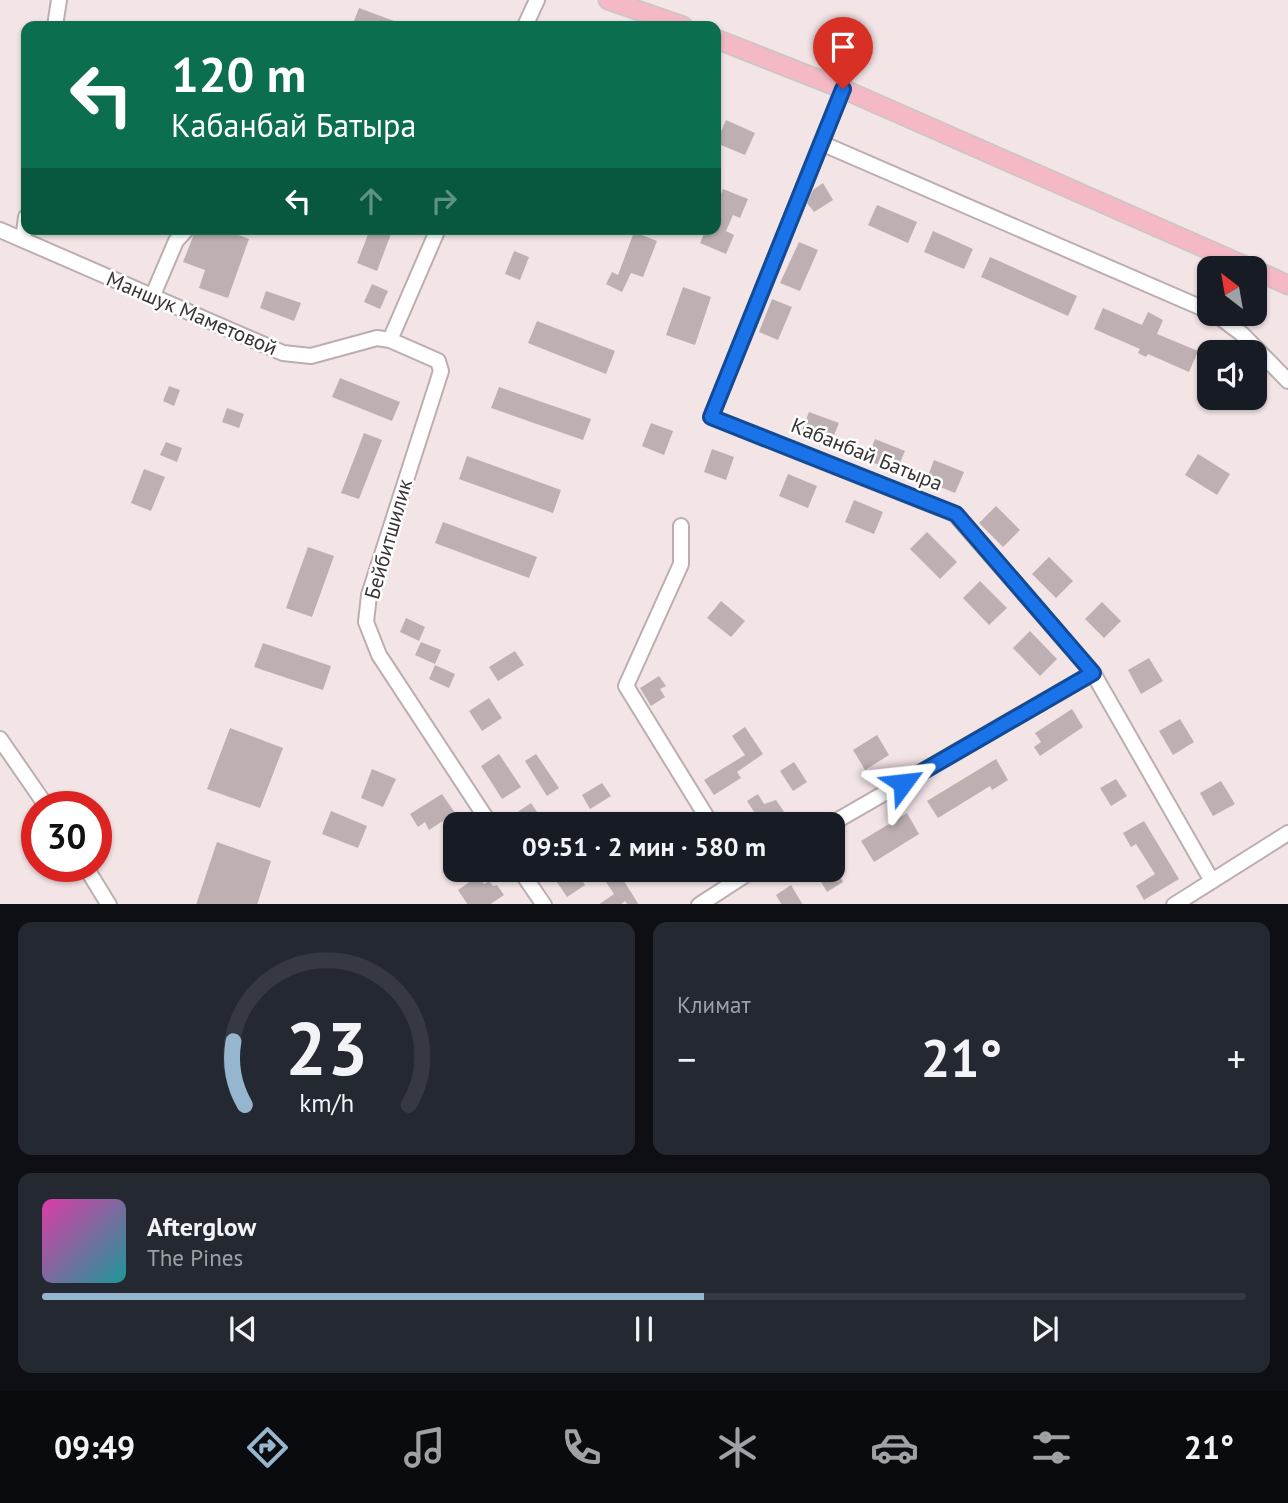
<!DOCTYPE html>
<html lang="ru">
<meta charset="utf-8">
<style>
:root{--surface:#171b24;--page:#242831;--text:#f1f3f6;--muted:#9ea1a6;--line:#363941;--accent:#96b5cf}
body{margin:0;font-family:"PT Sans",sans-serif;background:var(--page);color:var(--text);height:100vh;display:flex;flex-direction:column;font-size:26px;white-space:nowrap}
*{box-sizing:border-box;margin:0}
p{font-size:23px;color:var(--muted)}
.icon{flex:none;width:38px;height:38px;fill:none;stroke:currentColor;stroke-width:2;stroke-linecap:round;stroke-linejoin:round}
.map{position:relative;height:904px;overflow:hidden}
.drawer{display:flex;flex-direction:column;gap:18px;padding:18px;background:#0d0f14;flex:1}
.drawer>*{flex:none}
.guide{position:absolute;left:21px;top:21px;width:700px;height:214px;border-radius:14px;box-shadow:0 2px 5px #0004;background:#0b6e4f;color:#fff;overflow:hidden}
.needle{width:46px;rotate:329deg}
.buttons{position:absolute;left:1197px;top:256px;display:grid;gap:14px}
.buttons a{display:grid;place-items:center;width:70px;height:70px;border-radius:14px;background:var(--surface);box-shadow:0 2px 5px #0004;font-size:35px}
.speed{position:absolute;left:21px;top:791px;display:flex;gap:14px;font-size:35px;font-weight:700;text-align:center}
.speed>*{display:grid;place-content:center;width:91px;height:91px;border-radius:50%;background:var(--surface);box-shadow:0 2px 5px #0004;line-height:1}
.speed .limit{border:10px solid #d22;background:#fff;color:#111}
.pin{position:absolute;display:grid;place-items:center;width:60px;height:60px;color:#fff;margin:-72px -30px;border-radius:50% 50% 50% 0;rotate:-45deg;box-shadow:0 0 7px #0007}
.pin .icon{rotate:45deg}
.me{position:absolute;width:77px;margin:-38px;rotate:60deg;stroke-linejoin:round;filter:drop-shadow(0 0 5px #0008)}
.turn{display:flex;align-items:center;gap:24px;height:147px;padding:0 35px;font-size:32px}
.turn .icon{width:91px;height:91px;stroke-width:2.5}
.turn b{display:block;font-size:49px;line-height:60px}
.lanes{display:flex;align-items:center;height:66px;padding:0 35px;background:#0003;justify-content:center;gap:35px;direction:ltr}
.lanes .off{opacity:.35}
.big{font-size:52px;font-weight:700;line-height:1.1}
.drawer .tile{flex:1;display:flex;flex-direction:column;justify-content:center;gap:10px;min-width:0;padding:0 24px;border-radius:14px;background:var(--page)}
.drawer .dial{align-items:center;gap:0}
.dial svg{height:182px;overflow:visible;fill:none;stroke:var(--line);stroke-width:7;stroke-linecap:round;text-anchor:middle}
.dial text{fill:var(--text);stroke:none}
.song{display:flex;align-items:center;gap:21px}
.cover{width:84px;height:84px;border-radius:10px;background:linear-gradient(135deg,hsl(320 70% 55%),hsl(180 70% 35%))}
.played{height:7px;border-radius:4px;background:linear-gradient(90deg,var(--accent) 55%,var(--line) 55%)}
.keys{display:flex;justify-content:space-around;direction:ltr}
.heat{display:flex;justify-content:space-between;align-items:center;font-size:38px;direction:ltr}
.drawer .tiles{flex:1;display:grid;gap:18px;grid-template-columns:1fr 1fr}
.tile:last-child{grid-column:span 2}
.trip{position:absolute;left:443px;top:812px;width:402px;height:70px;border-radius:14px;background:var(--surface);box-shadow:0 2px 5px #0004;font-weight:700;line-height:70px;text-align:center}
.tabs{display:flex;height:112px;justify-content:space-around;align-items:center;background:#090b0e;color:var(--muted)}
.tabs .icon{width:49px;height:49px}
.tabs .active{color:var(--accent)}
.tabs b{font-size:32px;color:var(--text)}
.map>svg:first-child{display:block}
.building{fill:#beb0b2}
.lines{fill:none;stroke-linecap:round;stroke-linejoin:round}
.minor-casing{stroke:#bcaeb0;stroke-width:18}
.major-casing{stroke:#c8c6c6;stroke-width:21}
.minor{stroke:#fff;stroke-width:14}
.major{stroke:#f4b9c5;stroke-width:18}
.route-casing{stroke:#114b97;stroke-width:18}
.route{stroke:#1a73e8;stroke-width:12}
.labels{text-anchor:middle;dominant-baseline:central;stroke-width:5;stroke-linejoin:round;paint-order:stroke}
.street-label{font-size:21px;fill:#393334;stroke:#fff}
</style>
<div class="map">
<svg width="1288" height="905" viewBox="0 0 1288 905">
<rect width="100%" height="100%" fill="#f3e4e6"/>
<path class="building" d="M359,8l46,17v1h-53z
M726,120l29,13 -10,22 -29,-12z
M823,183l10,17 -19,12 -7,-9 6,-13z
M723,189l25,10 -8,19 -7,-3 -7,16 8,4 -8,19 -26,-11 6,-14h10v-22z
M877,205l40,17 -9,21 -40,-18z
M196,229h26l27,10 -21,59 -29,-10 6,-18 -22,-8z
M370,229l21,5 -14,37 -20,-8z
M933,231l40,18 -9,20 -40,-17z
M634,232l23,9 -14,36 -12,-4 -9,19 -16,-8 6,-12 6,3z
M799,242l19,8 -18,41 -20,-8z
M514,251l15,6 -9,23 -15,-6z
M990,257l87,39 -9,20 -87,-39z
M372,284l16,7 -8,18 -16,-7z
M683,287l28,10 -16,48 -29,-10z
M266,291l35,12 -7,18 -34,-13z
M772,299l20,8 -14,33 -19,-8z
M1103,308l39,17 6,-13 15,8 -6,14 41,17 -9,21 -41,-18 -2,3 -8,-4 2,-4 -46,-20z
M537,321l78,30 -9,23 -78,-31z
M340,378l60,24 -8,19 -60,-24z
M169,386l11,4 -6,16 -11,-5z
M499,387l92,32 -8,21 -92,-32z
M227,408l17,6 -5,14 -17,-6z
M809,412l30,11 -9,22 -29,-12z
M651,423l22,8 -9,24 -22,-9z
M364,433l18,7 -23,59 -18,-6z
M875,439l30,12 -9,21 -29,-12z
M166,442l16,6 -5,14 -17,-7z
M712,449l22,8 -8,23 -22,-8z
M1198,454l32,20 -13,21 -32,-20z
M467,456l94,34 -8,23 -94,-34z
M934,460l30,12 -9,21 -29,-12z
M144,469l21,8 -14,34 -20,-8z
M788,474l29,12 -9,22 -29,-12z
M854,500l29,12 -9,22 -29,-12z
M996,506l24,24 -17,17 -24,-24z
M443,522l94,35 -8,21 -94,-35z
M927,532l30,30 -17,17 -30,-30z
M308,547l26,9 -22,61 -26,-9z
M1049,557l24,24 -17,17 -24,-24z
M980,581l27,27 -18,17 -26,-27z
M721,601l24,20 -14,16 -24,-19z
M1102,602l19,19 -17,17 -19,-19z
M406,618l19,9 -6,14 -19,-9z
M1030,631l27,28 -17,17 -27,-28z
M421,642l20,8 -6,14 -20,-9z
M263,643l68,23 -8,24 -69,-23z
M515,651l9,14 -26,16 -9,-14z
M1149,658l14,23 -22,13 -13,-24z
M435,665l20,9 -6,14 -20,-9z
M659,676l7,10 -6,3 5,8 -14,9 -11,-18z
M489,698l13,20 -20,13 -13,-20z
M1072,709l11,18 -43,29 -6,-9 7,-5 -6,-9z
M1180,719l14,23 -21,13 -14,-24z
M745,727l18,27 -26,18 4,6 -27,17 -10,-15 41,-25 -13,-19z
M230,728l53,20 -23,60 -53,-19z
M877,735l12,20 -24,15 -12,-20z
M499,754l22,33 -19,12 -21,-33z
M536,754l23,34 -12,8 -22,-35z
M996,759l12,21 -16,10 -2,-4 -52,32 -11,-17z
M794,762l13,20 -14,9 -13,-20z
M372,769l24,10 -13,28 -22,-9z
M1116,779l11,17 -16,10 -11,-18z
M1221,781l14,23 -22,12 -13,-23z
M602,783l9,13 -21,13 -8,-14z
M442,794l13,19 -26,17 -4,-8 -7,5 -8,-13z
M758,794l6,10 12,-4 13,19 -9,5h-18l-15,-23z
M531,803l14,21h-26l-6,-9z
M331,811l36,15 -9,22 -36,-14z
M907,813l12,21 -45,28 -13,-21z
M1144,821l35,58 -35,21 -8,-14 19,-12 -19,-30 -5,3 -8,-14z
M217,842l54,19 -14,44h-61z
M549,870h26l10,15 -18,12z
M598,870h19l22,35h-11l-3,-4 -5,4h-22l16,-11z
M814,870h22l7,12 -16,10z
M478,876l6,8 5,-3 4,5 4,-1 7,10 -15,10h-21l-10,-15z
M791,885l12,20h-21l-6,-10z"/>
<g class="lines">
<defs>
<path id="minor" d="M55,26l4,-26
M525,26l12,-26
M843,89l-132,328 244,97 138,159 119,208
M821,143l388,168
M0,230l283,123 28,3 66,-18 13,2 48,21 3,10 -72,224 -3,27 13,33 111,169
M23,240l3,-23
M153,295l23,-54 11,-12
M1214,313l28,21 46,47
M390,340l48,-111
M681,526v38l-55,122 85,138
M0,739l47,68
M831,824l262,-151
M85,866l24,39
M520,870l24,35
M699,905l54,-35
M1174,905l114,-72"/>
<path id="major" d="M608,0l75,26
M716,39l127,50 407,179
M1255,270l33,15"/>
</defs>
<use href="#minor" class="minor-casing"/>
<use href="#major" class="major-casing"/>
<use href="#minor" class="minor"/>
<use href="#major" class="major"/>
</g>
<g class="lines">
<defs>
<path id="route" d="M843,89l-132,328 245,97 137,159 -190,110"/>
</defs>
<use href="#route" class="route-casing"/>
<use href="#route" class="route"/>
</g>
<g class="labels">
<g class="street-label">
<text transform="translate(192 313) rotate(23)">Маншук Маметовой</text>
<text transform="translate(867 454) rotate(22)">Кабанбай Батыра</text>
<text transform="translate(388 539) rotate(-74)">Бейбитшилик</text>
</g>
</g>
</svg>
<div class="buttons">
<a><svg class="needle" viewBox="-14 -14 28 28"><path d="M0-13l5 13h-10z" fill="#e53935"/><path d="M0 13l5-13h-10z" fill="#9ea1a6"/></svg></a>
<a><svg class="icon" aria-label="sound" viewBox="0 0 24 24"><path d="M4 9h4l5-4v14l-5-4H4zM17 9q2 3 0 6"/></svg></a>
</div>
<div class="speed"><div class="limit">30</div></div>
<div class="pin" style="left:843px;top:89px;background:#d93025"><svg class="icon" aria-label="arrive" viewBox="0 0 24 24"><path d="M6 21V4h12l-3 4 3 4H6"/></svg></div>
<svg class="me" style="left:903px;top:783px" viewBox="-20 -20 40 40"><path d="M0-17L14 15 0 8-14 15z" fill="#1a73e8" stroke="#fff" stroke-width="4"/></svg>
<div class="trip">09:51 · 2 мин · 580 m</div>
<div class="guide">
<div class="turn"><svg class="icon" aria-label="left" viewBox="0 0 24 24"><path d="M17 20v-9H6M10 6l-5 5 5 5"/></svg><div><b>120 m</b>Кабанбай Батыра</div></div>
<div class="lanes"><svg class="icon" aria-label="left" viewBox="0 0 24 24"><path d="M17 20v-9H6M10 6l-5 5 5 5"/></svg><svg class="icon off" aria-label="ahead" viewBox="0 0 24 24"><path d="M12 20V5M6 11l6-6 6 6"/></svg><svg class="icon off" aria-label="right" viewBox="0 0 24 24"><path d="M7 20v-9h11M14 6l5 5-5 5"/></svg></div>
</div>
</div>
<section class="drawer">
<div class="tiles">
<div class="tile dial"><svg viewBox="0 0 100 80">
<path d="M14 69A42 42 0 1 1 86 69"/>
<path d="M14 69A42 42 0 0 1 9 41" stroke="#96b5cf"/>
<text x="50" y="56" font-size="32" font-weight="700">23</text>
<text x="50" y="72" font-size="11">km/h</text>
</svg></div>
<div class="tile"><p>Климат</p>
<div class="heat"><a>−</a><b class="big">21°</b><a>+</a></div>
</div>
<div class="tile">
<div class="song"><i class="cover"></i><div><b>Afterglow</b><p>The Pines</p></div></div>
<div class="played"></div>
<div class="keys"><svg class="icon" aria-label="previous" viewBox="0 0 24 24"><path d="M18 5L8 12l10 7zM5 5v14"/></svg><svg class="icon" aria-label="pause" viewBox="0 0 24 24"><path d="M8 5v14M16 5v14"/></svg><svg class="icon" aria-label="next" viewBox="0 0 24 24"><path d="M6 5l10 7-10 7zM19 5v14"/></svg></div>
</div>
</div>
</section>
<nav class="tabs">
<b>09:49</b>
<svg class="icon active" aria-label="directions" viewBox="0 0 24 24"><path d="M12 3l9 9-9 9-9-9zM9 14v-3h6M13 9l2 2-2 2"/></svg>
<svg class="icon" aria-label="music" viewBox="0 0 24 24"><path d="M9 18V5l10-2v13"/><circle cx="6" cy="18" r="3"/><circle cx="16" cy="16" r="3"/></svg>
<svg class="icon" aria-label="phone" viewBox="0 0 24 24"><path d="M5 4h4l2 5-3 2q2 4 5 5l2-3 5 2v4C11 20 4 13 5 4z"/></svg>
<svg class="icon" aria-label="climate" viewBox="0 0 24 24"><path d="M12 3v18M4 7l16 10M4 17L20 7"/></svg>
<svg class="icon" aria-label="car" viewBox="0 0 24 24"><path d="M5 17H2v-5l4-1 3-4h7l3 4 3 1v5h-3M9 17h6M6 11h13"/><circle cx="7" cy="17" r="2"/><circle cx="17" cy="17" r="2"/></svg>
<svg class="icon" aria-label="filters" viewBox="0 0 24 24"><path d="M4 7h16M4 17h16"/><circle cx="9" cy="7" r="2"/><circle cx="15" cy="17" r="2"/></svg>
<b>21°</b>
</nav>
